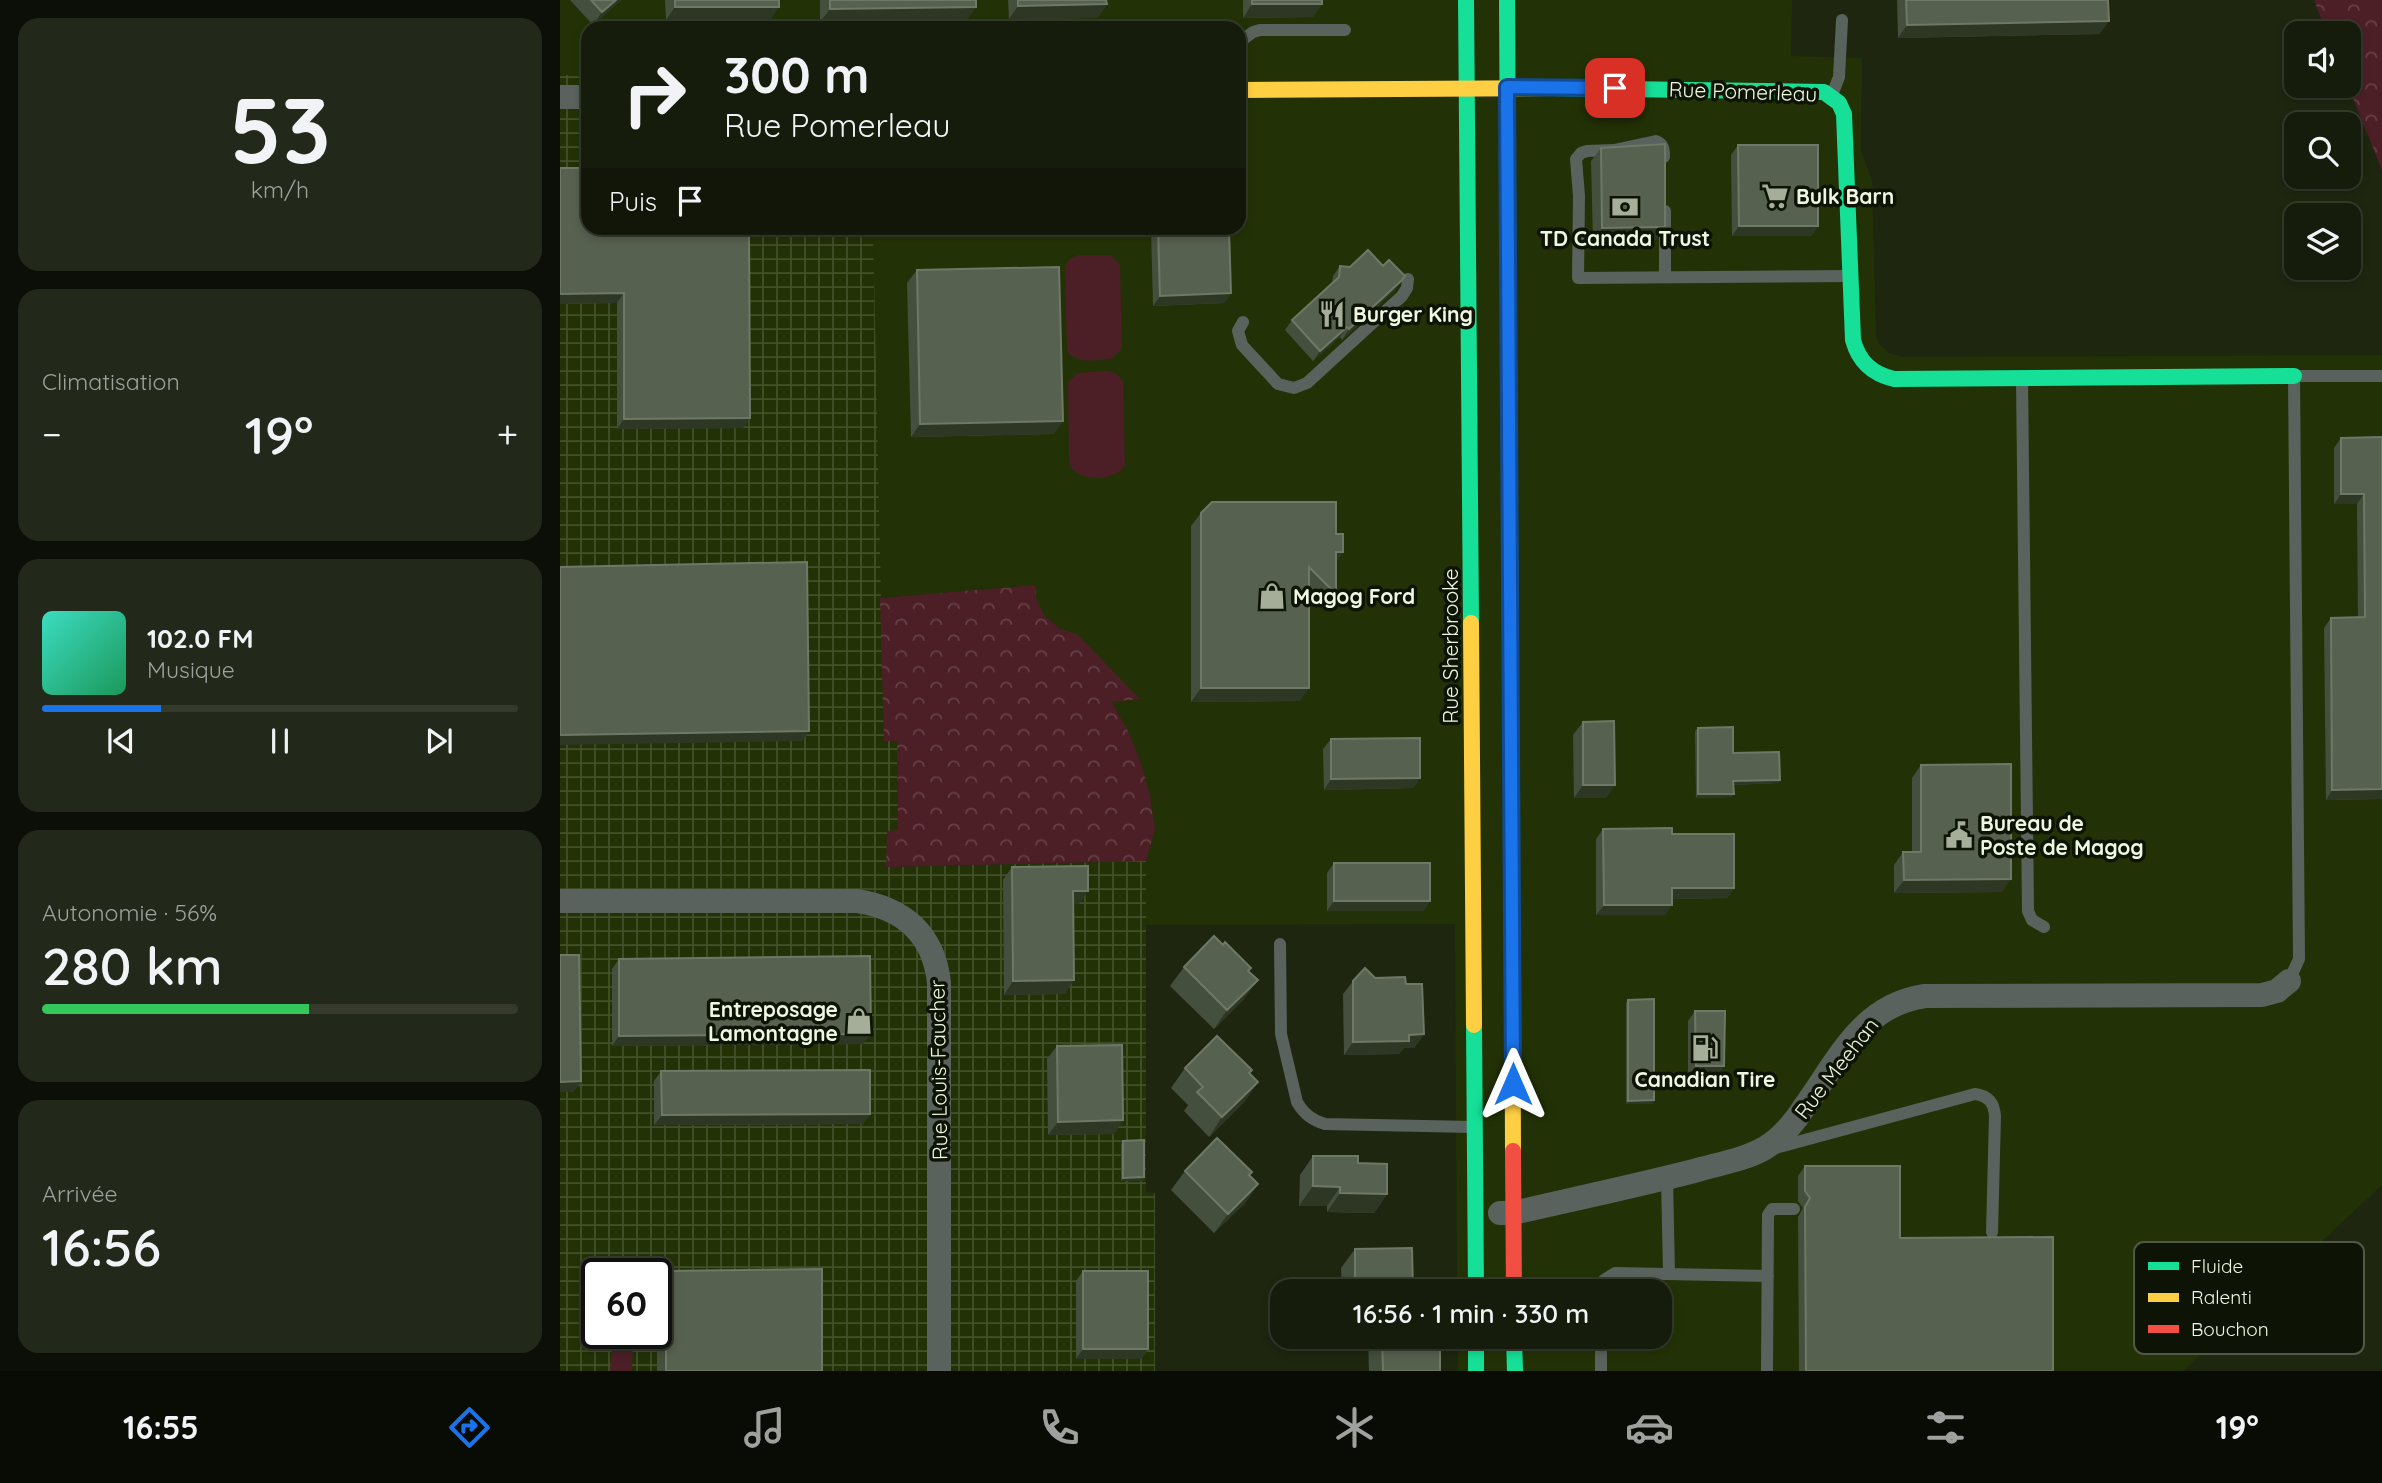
<!DOCTYPE html>
<html lang="fr">
<meta charset="utf-8">
<style>
:root{--surface:#161c0c;--page:#23291a;--text:#f1f3f6;--muted:#9ea19d;--line:#353a2d;--accent:#1a73e8}
body{margin:0;font-family:Quicksand,sans-serif;background:var(--page);color:var(--text);height:100vh;display:flex;flex-direction:column;font-size:26px;white-space:nowrap}
*{box-sizing:border-box;margin:0}
p{font-size:23px;color:var(--muted)}
.icon{flex:none;width:38px;height:38px;fill:none;stroke:currentColor;stroke-width:2;stroke-linecap:round;stroke-linejoin:round}
.map{position:relative;flex:1;overflow:hidden}
.details{display:flex;flex-direction:column;gap:18px;padding:18px;background:#0c0f07;width:560px}
.details>*{flex:none}
.hud{position:absolute;left:21px;top:21px;width:665px;height:214px;border-radius:21px;box-shadow:0 4px 10px #0003,0 0 0 2px var(--line);background:#161c0c;color:var(--text);overflow:hidden}
.controls{position:absolute;left:1724px;top:21px;display:grid;gap:14px}
.controls a{display:grid;place-items:center;width:77px;height:77px;border-radius:14px;background:var(--surface);box-shadow:0 4px 10px #0003,0 0 0 2px var(--line);font-size:35px}
.speed{position:absolute;left:21px;top:1258px;display:flex;gap:14px;font-size:35px;font-weight:700;text-align:center}
.speed>*{display:grid;place-content:center;width:91px;height:91px;border-radius:50%;background:var(--surface);box-shadow:0 4px 10px #0003,0 0 0 2px var(--line);line-height:1}
.speed .limit{border:4px solid #111;border-radius:10px;background:#fff;color:#111}
.pin{position:absolute;display:grid;place-items:center;width:60px;height:60px;color:#fff;margin:-30px;border-radius:14px;box-shadow:0 4px 10px #0006}
.me{position:absolute;width:77px;margin:-38px;rotate:0deg;stroke-linejoin:round;filter:drop-shadow(0 0 5px #0008)}
.turn{display:flex;align-items:center;gap:24px;height:147px;padding:0 28px;font-size:32px}
.turn .icon{width:91px;height:91px;stroke-width:2.5}
.turn b{display:block;font-size:49px;line-height:60px}
.then{display:flex;align-items:center;height:66px;padding:0 28px;background:#0003;gap:14px;font-size:26px}
.big{font-size:52px;font-weight:600;line-height:1.1}
.details .tile{flex:1;display:flex;flex-direction:column;justify-content:center;gap:10px;min-width:0;padding:0 24px;border-radius:21px;background:var(--page)}
.details .dial{align-items:center;gap:0}
.dial b{font-size:91px;line-height:1}
.song{display:flex;align-items:center;gap:21px}
.cover{width:84px;height:84px;border-radius:10px;background:linear-gradient(135deg,hsl(170 70% 55%),hsl(150 70% 35%))}
.played{height:7px;border-radius:4px;background:linear-gradient(90deg,var(--accent) 25%,var(--line) 25%)}
.keys{display:flex;justify-content:space-around;direction:ltr}
.heat{display:flex;justify-content:space-between;align-items:center;font-size:38px;direction:ltr}
.charge{height:10px;border-radius:5px;background:linear-gradient(90deg,#34c759 56%,var(--line) 0)}
.trip{position:absolute;left:710px;top:1279px;width:402px;height:70px;border-radius:21px;background:var(--surface);box-shadow:0 4px 10px #0003,0 0 0 2px var(--line);font-weight:600;line-height:70px;text-align:center}
.dock{display:flex;height:112px;justify-content:space-around;align-items:center;background:#090b05;color:var(--muted)}
.dock .icon{width:49px;height:49px}
.dock .selected{color:var(--accent)}
.dock b{font-size:32px;color:var(--text)}
main{display:flex;flex:1;min-height:0}
.map>svg:first-child{display:block}
.built{fill:#233206}
.industrial{fill:url(#industrial-grid);fill-rule:evenodd}
.forest{fill:url(#forest-crowns)}
.pitch{fill:#4c1f27}
.lines{fill:none;stroke-linecap:round;stroke-linejoin:round}
.lane{stroke:#5a625d;stroke-width:12}
.street{stroke:#5a625d;stroke-width:24}
.fast{stroke:#16e098;stroke-width:16}
.slow{stroke:#ffcf43;stroke-width:16}
.jam{stroke:#f24e42;stroke-width:16}
.wall{fill:#454f3d}
.shaded-wall{fill:#2e3724}
.building{fill:#57614f;stroke:#6e7866;stroke-width:2}
.route-casing{stroke:#114b97;stroke-width:18}
.route{stroke:#1a73e8;stroke-width:12}
.labels{text-anchor:middle;dominant-baseline:central;stroke-width:7;stroke-linejoin:round;paint-order:stroke}
.street-label{font-size:21px;fill:#edf7e1;stroke:#0d1405}
.poi-label{font-size:21px;font-weight:bold;fill:#edf7e1;stroke:#0d1405;text-anchor:start}
.key{fill:#0d1405;stroke:#505847;stroke-width:2}
.key-label{font-size:19px;fill:#edf7e1}
</style>
<main>
<section class="details">
<div class="tile dial"><b>53</b><p>km/h</p></div>
<div class="tile"><p>Climatisation</p>
<div class="heat"><a>−</a><b class="big">19°</b><a>+</a></div>
</div>
<div class="tile">
<div class="song"><i class="cover"></i><div><b>102.0 FM</b><p>Musique</p></div></div>
<div class="played"></div>
<div class="keys"><svg class="icon" aria-label="previous" viewBox="0 0 24 24"><path d="M18 5L8 12l10 7zM5 5v14"/></svg><svg class="icon" aria-label="pause" viewBox="0 0 24 24"><path d="M8 5v14M16 5v14"/></svg><svg class="icon" aria-label="next" viewBox="0 0 24 24"><path d="M6 5l10 7-10 7zM19 5v14"/></svg></div>
</div>
<div class="tile"><p>Autonomie · 56%</p><b class="big">280 km</b><div class="charge"></div></div>
<div class="tile"><p>Arrivée</p><b class="big">16:56</b></div>
</section>
<div class="map">
<svg width="1822" height="1371" viewBox="0 0 1822 1371">
<defs>
<pattern id="industrial-grid" width="8" height="8" patternUnits="userSpaceOnUse" patternTransform="scale(1.75)"><rect width="8" height="8" fill="#233206"/><path d="M0 4h8M4 0v8" fill="none" stroke="#43502a"/></pattern>
<pattern id="forest-crowns" width="20" height="18" patternUnits="userSpaceOnUse" patternTransform="scale(1.75)"><rect width="20" height="18" fill="#4c1f27"/><path d="M2 6a3 3 0 1 1 6 0M12 15a3 3 0 1 1 6 0" fill="none" stroke="#664046"/></pattern>
</defs>
<rect width="100%" height="100%" fill="#1e2610"/>
<path class="built" d="M0,0h1232l-1,56 71,2 -1,93 11,30 4,155 3,8 10,9 14,4 479,-2v830l-199,186h-725v-34h203v-45l-204,-1 -2,-367 -309,1v-64l9,-33 -5,-33 -9,-32 -13,-32 -16,-29 27,-3 -62,-65 -17,-5 -15,-13 -8,-14 -3,-17 -154,13 -7,-370h366v-200h-651v47h-28z"/>
<path class="industrial" d="M0,75h28v153h285l11,512 13,1 1,90 -12,36 260,-6v331l9,1v178h-595zM37,1274h59v60h-59z"/>
<path class="forest" d="M1754,0h68v170l-34,-84v-53h-21z
M475,585l2,17 8,14 15,13 17,5 63,65 -28,3 16,29 13,32 9,32 5,34 -9,32 -260,6 1,-36 11,-1 -1,-89h-13l-4,-143z
M53,1334h20l-1,37h-22z"/>
<path class="pitch" d="M519,255h32l9,10 2,83 -9,10c-14,3 -37,6 -46,-7l-2,-85 6,-8z
M548,371l9,3 6,8 2,83c-8,17 -50,18 -56,-2l-1,-80 9,-10z"/>
<g class="lines">
<path class="lane" d="M681,41l12,-9 7,-2h85
M1272,95l7,-18 3,-57
M1104,157c0,-7 0,-13 -8,-16l-42,9 -27,1 -6,2 -5,6 3,37 -1,82 272,-2
M1105,211v66
M683,322l-5,9 4,14 36,39 16,4 13,-5 95,-87 5,-8 1,-9
M1462,379l6,532 4,9 12,7
M720,944l1,90 16,68c7,12 15,18 28,22l147,3
M1729,981l10,-22 -5,-583h88
M1215,1148l200,-54c14,2 19,9 20,22l-3,116
M1107,1178l2,96
M1041,1292l3,-12 11,-7 153,3
M1041,1337v34
M1207,1371l1,-156 4,-6h22"/>
<path class="street" d="M0,97h28
M0,901h297c47,7 77,34 82,82v388
M940,1213h13c61,-14 122,-27 181,-42 24,-7 50,-11 71,-23 17,-10 29,-25 40,-42 34,-47 57,-101 120,-110l337,-1 15,-4 12,-10"/>
<path class="fast" d="M906,0l5,623
M947,0l5,888
M990,88l274,4 15,11 5,11 9,226c6,22 19,34 41,39l400,-3
M914,1025l2,267
M916,1337v34
M954,1337l1,34"/>
<path class="slow" d="M679,90l311,-2
M911,623l3,402
M952,888l1,263"/>
<path class="jam" d="M953,1151l1,141"/>
</g>
<path class="wall" d="M10,0h51l-28,25z
M105,0h114l-9,20h-104z
M260,0h156l-9,20 -147,2z
M448,0h98l1,4 -10,14 -88,1z
M683,0h79l-9,17 -70,1z
M1337,0h211l1,21 -10,13 -201,4z
M1178,145l80,81 -7,10h-79l-1,-81z
M1041,148l55,92 -63,1 -2,-80z
M0,168l190,250 -7,10 -126,1v-126l-57,1z
M591,228h78l2,65 -7,10 -71,3z
M780,266l55,24 -53,50 -2,-3 -27,24 -28,-31 7,-10 40,-37 1,-7z
M357,270l146,151 -10,13 -142,3 -4,-154z
M1822,437v362l-56,1 -2,-172 7,-10 27,-1 -1,-113h-23v-56l7,-10z
M641,513l135,50v31l-9,13 -18,-18 -9,112 -109,1v-176z
M1023,722l23,76h-32l-1,-63z
M1138,728l35,25 47,27 -2,3 -45,2 1,9 -3,3 -35,1 -1,-67z
M771,739l89,39 -7,10 -89,2 -1,-41z
M1361,765l81,127 -108,1v-28l9,-13h9v-74z
M1043,829l69,5 62,54 -7,10 -55,1 -7,16h-69v-76z
M774,863l96,38 -7,10h-96v-38z
M452,867l67,37h-6l-8,90 -61,1 -1,-115z
M663,945l28,23 -2,3 -5,28 -30,30 -44,-43 14,-19z
M59,959l244,85 -251,2v-77z
M815,978l31,6 18,50 -10,14h-10l-5,6 -55,1 -1,-61 10,-13z
M1068,1000l26,100 -2,4h-26v-101z
M1135,1011l29,55 -7,10h-29v-55z
M497,1046l66,74 -9,14 -66,1 -1,-76z
M625,1068l67,2 -2,3 8,9 -13,19 -36,36 -25,-26 4,-6 -17,-17z
M101,1071l209,43 -7,10 -209,1v-44z
M563,1141l21,36 -2,4h-21v-37z
M753,1156l45,7 29,31 -13,19 -47,-1v-6h-28l1,-31z
M1245,1166l95,72 153,133h-254l-1,-154 5,-9 -5,-7v-25z
M625,1171l64,4 9,9 -13,19 -31,30 -43,-43z
M795,1249l58,43h-71l-1,-24z
M106,1271l156,100h-165v-87z
M523,1271l65,78 -7,10h-65v-78z
M808,1337h45v10l27,24h-71z"/>
<path class="shaded-wall" d="M56,0h5l-28,25 9,-13z
M547,4l-10,14 -88,1 9,-13z
M692,4h70l-9,13 -70,1z
M115,7h104l-9,13h-104z
M416,7l-9,13 -147,2 10,-13z
M1549,21l-10,13 -201,4 9,-13z
M1179,226h79l-7,10h-79z
M1105,227l-9,13 -63,1 9,-13z
M842,280l-7,10 -53,50 7,-11z
M64,293l-7,10 -57,1v-10z
M671,293l-7,10 -71,3 7,-10z
M787,327l-7,10 -27,24 7,-10z
M190,418l-7,10 -126,1 7,-10z
M503,421l-10,13 -142,3 9,-13z
M1781,494h23l-7,10h-23z
M776,552h7l-9,14z
M641,688h108l-9,13 -109,1z
M249,731l-7,10 -242,4v-10z
M860,778l-7,10 -89,2 7,-11z
M1220,780l-2,3 -47,2 2,-4z
M1023,785h32l-9,13h-32z
M1822,789v10l-56,1 6,-10z
M1138,794h36l-3,3 -35,1z
M1451,879l-9,13 -108,1 10,-13z
M1112,888h62l-7,10 -62,1z
M513,891h15l-9,13 -15,1z
M774,901h96l-7,10h-96z
M1044,905h68l-7,10h-69z
M514,980l-9,14 -61,1 9,-14z
M698,980l-14,19 -30,30 13,-19z
M311,1034l-8,10 -251,2 7,-10z
M864,1034l-10,14h-10l-5,6 -55,1 9,-13 56,-7z
M1136,1066h28l-7,10h-29z
M21,1081l-7,11h-14v-10z
M698,1082l-13,19 -36,36 13,-20z
M1094,1100l-2,4h-26l2,-3z
M310,1114l-7,10 -209,1 8,-10z
M563,1120l-9,14 -66,1 10,-13z
M584,1177l-2,4h-21l2,-3z
M698,1184l-13,19 -31,30 14,-19z
M753,1186l27,1 -13,19h-28z
M780,1193l47,1 -13,19 -47,-1z
M523,1349h65l-7,10h-65z"/>
<path class="building" d="M31,0h25l-14,12z
M115,0h104v7h-104z
M270,0h146v7l-146,2z
M458,0h88l1,4 -89,2z
M692,0h70v4h-70z
M1346,0h202l1,21 -202,4z
M1105,144v83l-63,1 -1,-80z
M1178,145h80v81h-79z
M0,168h28v60h161l1,190 -126,1v-126l-64,1z
M598,228h71l2,65 -71,3z
M808,250l15,16 6,-6 16,16 -3,4 -53,49 -2,-2 -27,24 -28,-31 47,-43 1,-11 10,1z
M499,267l4,154 -143,3 -3,-154z
M1822,437v352l-50,1 -1,-172 34,-1 -1,-123h-23v-56z
M652,502h124v32h7v18h-7v42l-27,-27v121h-108v-175z
M247,562l2,169 -249,4v-168z
M1054,721l1,64h-32v-63z
M1173,727v26l46,-1 1,28 -47,1 1,13h-36v-66z
M860,738v40l-89,1v-40z
M1451,764v115l-107,1 -1,-28h18v-87z
M1112,828v6h62v54h-62v17h-68l-1,-76z
M774,863h96v38h-96z
M528,866v25h-15l1,89 -61,1 -1,-114z
M654,936l9,9 2,-3 26,26 -3,3 10,9 -31,30 -43,-43z
M0,955h19l2,126 -21,1z
M310,956l1,78 -252,2v-77z
M805,968l10,10 30,-1 1,7h16l2,50 -15,1v6l-56,1v-61z
M1094,999v101l-26,1v-101z
M1135,1011h30l-1,55h-28z
M657,1036l35,34 -3,3 9,9 -36,35 -25,-25 6,-5 -18,-19z
M562,1045l1,75 -65,2 -1,-76z
M310,1070v44l-208,1 -1,-44z
M657,1138l35,34 -3,3 9,9 -30,30 -43,-43z
M584,1140v37l-21,1v-37z
M753,1156h45v7l29,1v30l-47,-1v-6l-27,-1z
M1245,1166h95v72l153,-1v134h-247l-1,-164 5,-9 -5,-7z
M852,1248l1,44h-58v-43z
M262,1269v102h-156v-100z
M523,1271h65v78h-65z
M822,1337h31v10l27,-1v25h-57z"/>
<g class="lines">
<defs>
<path id="route" d="M953,1084l-6,-997 108,1"/>
</defs>
<use href="#route" class="route-casing"/>
<use href="#route" class="route"/>
</g>
<defs>
<symbol id="supermarket-bare" viewBox="-9 -9 18 18"><path d="M-6-5.5h2.5l.6 2H6L4.5 2H-2.5L-4.4-4H-6ZM-1.5 3.2a1.3 1.3 0 1 0 .1 0ZM3 3.2a1.3 1.3 0 1 0 .1 0Z" fill="#a5ae98" stroke="#0d1405" stroke-width="2.5" paint-order="stroke"/></symbol>
<symbol id="bank-bare" viewBox="-9 -9 18 18"><path d="M-6-4H6V4H-6ZM0-2.3a2.3 2.3 0 1 0 0 4.6a2.3 2.3 0 1 0 0-4.6Z" fill="#a5ae98" stroke="#0d1405" stroke-width="2.5" paint-order="stroke"/></symbol>
<symbol id="restaurant-bare" viewBox="-9 -9 18 18"><path d="M-5-6h1v4h1v-4h1v4h1v-4h1v5L-1.5 .5V6h-2V.5L-5-1ZM5-6V6H3V1.5H1.5Q1.5-4 5-6Z" fill="#a5ae98" stroke="#0d1405" stroke-width="2.5" paint-order="stroke"/></symbol>
<symbol id="shop-bare" viewBox="-9 -9 18 18"><path d="M-5-2.5h2.3a2.7 3.5 0 0 1 5.4 0H5L5.5 6h-11ZM-1.5-2.5h3a1.5 2.3 0 0 0-3 0Z" fill="#a5ae98" stroke="#0d1405" stroke-width="2.5" paint-order="stroke"/></symbol>
<symbol id="civic-bare" viewBox="-9 -9 18 18"><path d="M-.6-6.5H3V-4.5H.6V-3L4-1V1h2V6H-6V1h2V-1L-.6-3ZM-1.2 2.5V6h2.4V2.5Z" fill="#a5ae98" stroke="#0d1405" stroke-width="2.5" paint-order="stroke"/></symbol>
<symbol id="fuel-bare" viewBox="-9 -9 18 18"><path d="M-5.5-6h7V0h2V4h1.3V-2.5L3-4.5l.8-.8L6-3V5H2.5V1h-1V6h-7ZM-4.2-4.7v3.2H.2V-4.7Z" fill="#a5ae98" stroke="#0d1405" stroke-width="2.5" paint-order="stroke"/></symbol>
</defs>
<g fill-rule="evenodd">
<use href="#supermarket-bare" x="1196" y="177" width="38" height="38"/>
<use href="#bank-bare" x="1046" y="188" width="38" height="38"/>
<use href="#restaurant-bare" x="753" y="295" width="38" height="38"/>
<use href="#shop-bare" x="693" y="577" width="38" height="38"/>
<use href="#civic-bare" x="1380" y="816" width="38" height="38"/>
<use href="#shop-bare" x="280" y="1002" width="38" height="38"/>
<use href="#fuel-bare" x="1126" y="1029" width="38" height="38"/>
</g>
<g class="labels">
<g class="street-label">
<text transform="translate(1183 91) rotate(2)">Rue Pomerleau</text>
<text transform="translate(890 646) rotate(-90)">Rue Sherbrooke</text>
<text transform="translate(1276 1068) rotate(-52)">Rue Meehan</text>
<text transform="translate(378 1070) rotate(-91)">Rue Louis-Faucher</text>
</g>
<g class="poi-label">
<text x="1236" y="196">Bulk Barn</text>
<text x="1065" y="238" text-anchor="middle">TD Canada Trust</text>
<text x="793" y="314">Burger King</text>
<text x="733" y="596">Magog Ford</text>
<text x="1420" y="823">Bureau de<tspan x="1420" dy="24">Poste de Magog</tspan></text>
<text x="278" y="1009" text-anchor="end">Entreposage<tspan x="278" dy="24">Lamontagne</tspan></text>
<text x="1145" y="1079" text-anchor="middle">Canadian Tire</text>
</g>
</g>
<rect x="1574" y="1242" width="230" height="112" rx="10" class="key"/>
<rect x="1588" y="1262" width="31" height="8" fill="#16e098"/>
<rect x="1588" y="1293" width="31" height="9" fill="#ffcf43"/>
<rect x="1588" y="1325" width="31" height="8" fill="#f24e42"/>
<g class="key-label">
<text x="1631" y="1273">Fluide</text>
<text x="1631" y="1304">Ralenti</text>
<text x="1631" y="1336">Bouchon</text>
</g>
</svg>
<div class="controls">
<a><svg class="icon" aria-label="sound" viewBox="0 0 24 24"><path d="M4 9h4l5-4v14l-5-4H4zM17 9q2 3 0 6"/></svg></a>
<a><svg class="icon" aria-label="search" viewBox="0 0 24 24"><circle cx="10" cy="10" r="6"/><path d="M15 15l6 6"/></svg></a>
<a><svg class="icon" aria-label="layers" viewBox="0 0 24 24"><path d="M12 4l9 5-9 5-9-5zM3 14l9 5 9-5"/></svg></a>
</div>
<div class="speed"><div class="limit">60</div></div>
<div class="pin" style="left:1055px;top:88px;background:#d93025"><svg class="icon" aria-label="arrive" viewBox="0 0 24 24"><path d="M6 21V4h12l-3 4 3 4H6"/></svg></div>
<svg class="me" style="left:953px;top:1084px" viewBox="-20 -20 40 40"><path d="M0-17L14 15 0 8-14 15z" fill="#1a73e8" stroke="#fff" stroke-width="4"/></svg>
<div class="trip">16:56 · 1 min · 330 m</div>
<div class="hud">
<div class="turn"><svg class="icon" aria-label="right" viewBox="0 0 24 24"><path d="M7 20v-9h11M14 6l5 5-5 5"/></svg><div><b>300 m</b>Rue Pomerleau</div></div>
<div class="then">Puis<svg class="icon" aria-label="arrive" viewBox="0 0 24 24"><path d="M6 21V4h12l-3 4 3 4H6"/></svg></div>
</div>
</div>
</main>
<nav class="dock">
<b>16:55</b>
<svg class="icon selected" aria-label="directions" viewBox="0 0 24 24"><path d="M12 3l9 9-9 9-9-9zM9 14v-3h6M13 9l2 2-2 2"/></svg>
<svg class="icon" aria-label="music" viewBox="0 0 24 24"><path d="M9 18V5l10-2v13"/><circle cx="6" cy="18" r="3"/><circle cx="16" cy="16" r="3"/></svg>
<svg class="icon" aria-label="phone" viewBox="0 0 24 24"><path d="M5 4h4l2 5-3 2q2 4 5 5l2-3 5 2v4C11 20 4 13 5 4z"/></svg>
<svg class="icon" aria-label="climate" viewBox="0 0 24 24"><path d="M12 3v18M4 7l16 10M4 17L20 7"/></svg>
<svg class="icon" aria-label="car" viewBox="0 0 24 24"><path d="M5 17H2v-5l4-1 3-4h7l3 4 3 1v5h-3M9 17h6M6 11h13"/><circle cx="7" cy="17" r="2"/><circle cx="17" cy="17" r="2"/></svg>
<svg class="icon" aria-label="filters" viewBox="0 0 24 24"><path d="M4 7h16M4 17h16"/><circle cx="9" cy="7" r="2"/><circle cx="15" cy="17" r="2"/></svg>
<b>19°</b>
</nav>
